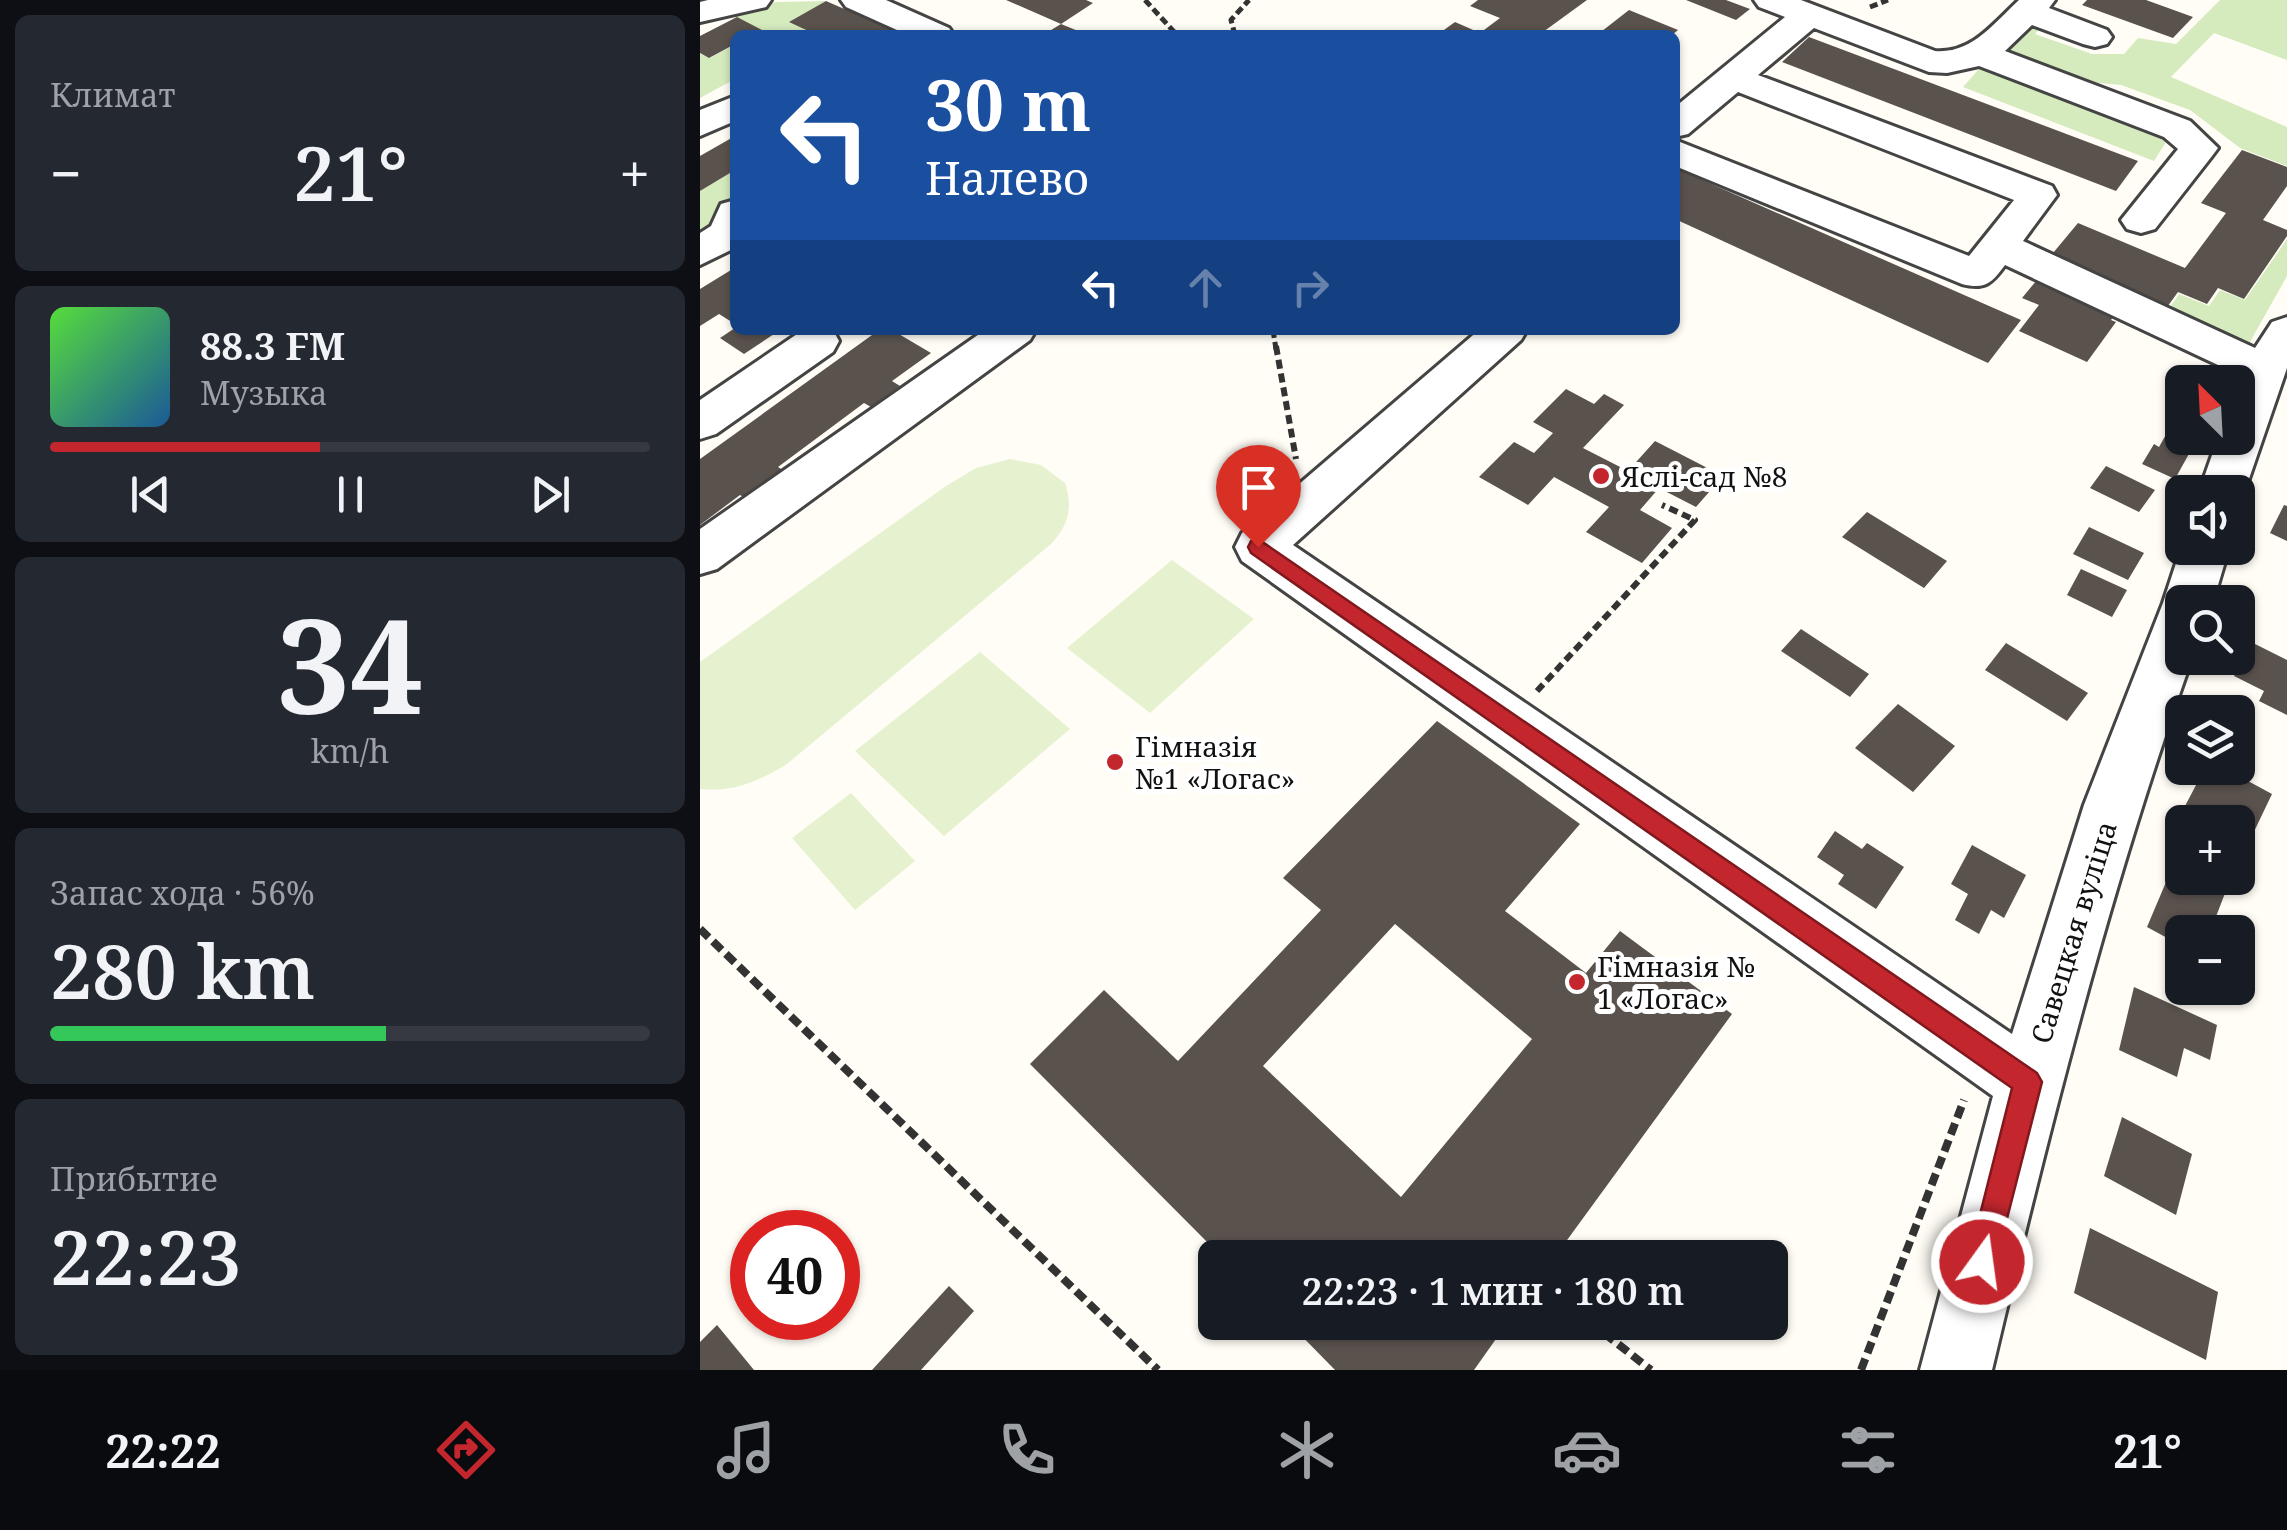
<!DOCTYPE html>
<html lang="ru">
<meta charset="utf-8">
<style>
:root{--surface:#171b24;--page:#242831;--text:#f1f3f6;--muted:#9ea1a6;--line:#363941;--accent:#c4262e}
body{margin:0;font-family:"Noto Serif",serif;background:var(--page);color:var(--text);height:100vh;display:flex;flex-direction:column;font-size:38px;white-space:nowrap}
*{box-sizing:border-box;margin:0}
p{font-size:32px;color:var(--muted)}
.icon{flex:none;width:55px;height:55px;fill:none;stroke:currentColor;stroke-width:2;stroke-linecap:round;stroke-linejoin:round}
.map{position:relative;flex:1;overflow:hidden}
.side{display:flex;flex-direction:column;gap:15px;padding:15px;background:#0d0f14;width:700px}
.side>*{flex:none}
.banner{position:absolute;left:30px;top:30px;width:950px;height:305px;border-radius:15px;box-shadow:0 2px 8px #0004;background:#1a4fa0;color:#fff;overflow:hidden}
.needle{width:65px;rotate:336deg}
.tools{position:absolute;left:1465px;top:365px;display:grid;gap:20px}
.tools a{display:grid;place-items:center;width:90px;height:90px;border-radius:15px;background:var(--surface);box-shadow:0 2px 8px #0004;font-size:50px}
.speed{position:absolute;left:30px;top:1210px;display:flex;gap:20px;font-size:50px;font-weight:700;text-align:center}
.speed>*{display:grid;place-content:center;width:130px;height:130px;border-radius:50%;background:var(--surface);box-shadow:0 2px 8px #0004;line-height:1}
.speed .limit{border:15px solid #d22;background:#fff;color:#111}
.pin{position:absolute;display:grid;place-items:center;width:85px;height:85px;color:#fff;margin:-102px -42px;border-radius:50% 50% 50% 0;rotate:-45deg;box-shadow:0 0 10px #0007}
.pin .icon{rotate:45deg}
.me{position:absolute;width:110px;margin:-55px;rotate:14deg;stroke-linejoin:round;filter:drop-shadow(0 0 8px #0008)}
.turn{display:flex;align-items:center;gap:35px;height:210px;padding:0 30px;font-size:45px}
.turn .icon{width:130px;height:130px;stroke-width:2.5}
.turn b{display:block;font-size:70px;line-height:85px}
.lanes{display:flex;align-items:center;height:95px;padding:0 30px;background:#0003;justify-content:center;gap:50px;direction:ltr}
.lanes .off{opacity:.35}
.big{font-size:75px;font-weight:600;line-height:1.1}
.side .tile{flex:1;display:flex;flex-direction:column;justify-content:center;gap:15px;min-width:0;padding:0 35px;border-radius:15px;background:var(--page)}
.side .dial{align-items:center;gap:0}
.dial b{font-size:130px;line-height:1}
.song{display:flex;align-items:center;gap:30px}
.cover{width:120px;height:120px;border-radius:15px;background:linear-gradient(135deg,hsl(110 70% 55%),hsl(210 70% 35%))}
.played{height:10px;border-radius:5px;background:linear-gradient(90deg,var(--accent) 45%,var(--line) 45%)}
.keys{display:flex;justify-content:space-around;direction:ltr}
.heat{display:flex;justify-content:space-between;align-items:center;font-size:55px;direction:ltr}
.charge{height:15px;border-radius:8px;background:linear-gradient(90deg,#34c759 56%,var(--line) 0)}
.trip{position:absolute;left:498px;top:1240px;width:590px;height:100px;border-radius:15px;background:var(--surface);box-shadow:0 2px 8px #0004;font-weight:600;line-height:100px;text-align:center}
.tabs{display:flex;height:160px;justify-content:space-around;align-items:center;background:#090b0e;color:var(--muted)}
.tabs .icon{width:70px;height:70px}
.tabs .on{color:var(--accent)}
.tabs b{font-size:45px;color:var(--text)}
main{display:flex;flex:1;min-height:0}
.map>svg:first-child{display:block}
.green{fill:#d5ebbd}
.pitch{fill:#e6f2cf}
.building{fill:#5a524d;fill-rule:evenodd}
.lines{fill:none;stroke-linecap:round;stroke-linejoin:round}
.minor-casing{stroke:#444;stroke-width:6}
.path-far2{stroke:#333;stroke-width:5;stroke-dasharray:8 4;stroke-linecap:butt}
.path-far1{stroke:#333;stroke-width:6;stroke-dasharray:9 5;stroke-linecap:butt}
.path{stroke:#333;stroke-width:8;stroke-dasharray:12 6;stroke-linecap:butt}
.minor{fill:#fff;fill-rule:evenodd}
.route{fill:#c4262e;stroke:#7f191e;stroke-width:2.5}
.poi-dot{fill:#c4262e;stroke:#fff;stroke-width:4}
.labels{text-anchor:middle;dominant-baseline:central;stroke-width:10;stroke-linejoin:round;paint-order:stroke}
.poi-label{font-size:28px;fill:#111;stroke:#fff;text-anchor:start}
.street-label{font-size:28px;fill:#111;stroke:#fff}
</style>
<main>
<section class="side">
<div class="tile"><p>Климат</p>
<div class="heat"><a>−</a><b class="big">21°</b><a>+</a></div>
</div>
<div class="tile">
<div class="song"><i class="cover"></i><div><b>88.3 FM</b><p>Музыка</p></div></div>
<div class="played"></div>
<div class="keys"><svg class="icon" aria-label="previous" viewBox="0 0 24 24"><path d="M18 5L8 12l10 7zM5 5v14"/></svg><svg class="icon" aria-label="pause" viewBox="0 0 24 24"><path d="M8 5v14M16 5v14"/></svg><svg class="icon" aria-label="next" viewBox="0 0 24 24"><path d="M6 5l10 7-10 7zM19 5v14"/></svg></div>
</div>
<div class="tile dial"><b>34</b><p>km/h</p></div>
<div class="tile"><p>Запас хода · 56%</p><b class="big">280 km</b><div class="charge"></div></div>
<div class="tile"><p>Прибытие</p><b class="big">22:23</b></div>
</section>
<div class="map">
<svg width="1587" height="1370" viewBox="0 0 1587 1370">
<rect width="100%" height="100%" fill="#fffdf5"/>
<path class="green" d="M1520,0h67v60l-73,-27 -43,44 116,50v39l-47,-18 -50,-38 -69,-25 -56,-5 -55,-22 -9,-10 29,-27 14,1 -9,12 57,20h32l14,-16 38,6z
M126,1l-36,21 27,13h-64l8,-5 -30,-15 1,-4 45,-9z
M35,44v35l-35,19v-44l10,4z
M1291,67l173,66 4,6 -14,22 -191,-74 16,-18z
M35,170v32l-24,16 1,12 -12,10v-49z
M1587,239v37l-41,73 -82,-33 15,-22 30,12 11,-16 25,10z"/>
<path class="pitch" d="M310,459l31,6 24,18c8,24 4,42 -14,61l-264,220c-27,17 -55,29 -87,25v-127l246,-176 30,-18z
M472,560l82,59 -104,94 -83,-65z
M280,652l90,77 -126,107 -89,-85z
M151,793l64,68 -60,49 -63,-72z"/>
<path class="building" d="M306,0h80l7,3 -32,21z
M778,0h109l-44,32 6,3h-112l18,-13 25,11 20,-15 -30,-12z
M986,0h40l24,9 -14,11z
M1387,0h59l47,17 -20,21 -91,-33z
M126,1l78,34h-87l-28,-13z
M929,10l49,20 -6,5h-75z
M37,17l25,13 -9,5h-18v9l-26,14 -9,-5v-17z
M361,24l27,11h-45z
M1109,37l329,124 -22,30 -334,-129z
M35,136v34l-35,21v-35z
M1542,150l45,17v19l-24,34 24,10v6l-43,63 -26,-11 -11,16 -29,-12 -13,18 -117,-51 30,-36 107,45 41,-55 -25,-10z
M975,168l346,152 -33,43 -313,-144z
M31,270l4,2v52l-16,-10 -19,12v-37z
M1341,275l78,34 -8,11 5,2 -29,40 -68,-31 20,-26 -17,-7z
M35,328v2h45l-36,24 -24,-16z
M179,330h13l39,23 -39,28 8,5 -29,21 -7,-4 -86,64 8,5 -38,28 -8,-5 -40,30v-66z
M866,389l28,15 10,-10 20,11 -41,43 45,23 27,-30 68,35 -27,31 -37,-19 -19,22 32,18 -30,35 -56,-31 23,-25 -55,-30 -26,28 -49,-28 35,-35 20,11 19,-20 -20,-11z
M1468,431l27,12 -20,36 -33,-15 12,-20 5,3z
M1406,466l49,24 -16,22 -49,-24z
M1584,505l3,1v35l-17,-8z
M1167,512l80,49 -23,27 -82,-51z
M1389,527l55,26 -16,27 -55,-26z
M1381,569l46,21 -15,27 -45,-22z
M1101,629l68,45 -19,23 -69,-46z
M1551,642l36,18v55l-28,-14 5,-10 -30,-15z
M1306,643l82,50 -21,28 -82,-51z
M1198,704l57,42 -42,46 -58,-44z
M737,721l143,103 -75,87 81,62 34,-42 112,83 -178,244h-331l-193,-194 74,-74 74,71 143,-151 -38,-32zM695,924l137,115 -131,158 -138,-131z
M1505,768h19l48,26 -23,48 -11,-7v-13h-23l-30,-16z
M1135,831l27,18 5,-6 37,24 -28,42 -38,-25 6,-9 -27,-18z
M1272,845l54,30 -22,43 -13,-8 -12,24 -24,-14 13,-26 -17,-10z
M1477,856l5,3v19h36l11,5 -19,49h-28v14l-35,-19z
M1434,987l83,38 -7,35 -26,-12 -7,29 -58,-27z
M1422,1117l70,37 -16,61 -72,-39z
M1390,1228l128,64 -12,68 -132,-67z
M249,1286l25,25 -53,59h-49z
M588,1322h220l-34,48h-139z
M17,1325l37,45h-54v-28z"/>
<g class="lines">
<defs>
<path id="minor" d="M8,0h63l-5,7 -66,15v-20z
M141,0h45l63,28 5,7h-46l-62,-28z
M1054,0h47l134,51c37,3 59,-28 84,-51h36l-6,8 58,22 5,7 -5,7 -12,3 -12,-3 -51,-19 -27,26 185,70 28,27 -6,8 -57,73 -14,4 -14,-4 -6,-9 57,-71 -14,-12 -185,-71 -32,7 -18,-1 -115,-44 -56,47 294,111 5,9 -34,46 232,107 17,-26 15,-5v51l-47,137 -2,-13h-39l19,-54h20v-60l-20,-13 -213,-100c-13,18 -20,25 -43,19l-287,-118v-26l294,116 45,-56 -276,-108 -50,42 -13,3v-30l110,-90 -26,-10z
M35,96v25l-35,15v-26z
M35,200v48l-35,17v-32l11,-7 10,-22z
M103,330h30l6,11 -6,11 -117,82 -16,5v-39z
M285,330h51l-6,10 -313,229 -17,5v-45z
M779,330h48l-6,10 -228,205 719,489 72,-229 79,-202 18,-55 1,-4v4h47l-16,54h-31v56h10c-83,233 -143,471 -200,712h-72l73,-274 -751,-535 -7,-14 7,-14z"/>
</defs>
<use href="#minor" class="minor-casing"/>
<path class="path-far2" d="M445,0l32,35
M1170,7l18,-7
M535,35l-4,-15 18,-20
M573,330l3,19"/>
<path class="path-far1" d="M576,346l20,113
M837,691l158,-171 -33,-15"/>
<path class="path" d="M0,929l458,441
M890,1322l61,48
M1161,1370l103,-270"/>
<use href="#minor" class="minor"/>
</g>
<path class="route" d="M558,539l779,534 5,9 -49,191 -11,4 -10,-4 -4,-11 44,-174 -761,-535 -3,-6 3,-6z"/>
<g class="poi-dot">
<circle cx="901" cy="476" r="10"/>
<circle cx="415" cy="762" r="10"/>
<circle cx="877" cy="982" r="10"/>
</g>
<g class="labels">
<g class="poi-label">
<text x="921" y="476">Яслі-сад №8</text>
<text x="435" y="746">Гімназія<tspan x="435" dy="32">№1 «Логас»</tspan></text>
<text x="897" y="966">Гімназія №<tspan x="897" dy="32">1 «Логас»</tspan></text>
</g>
<g class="street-label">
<text transform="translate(1373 932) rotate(-73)">Савецкая вуліца</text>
</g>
</g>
</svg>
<div class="tools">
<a><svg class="needle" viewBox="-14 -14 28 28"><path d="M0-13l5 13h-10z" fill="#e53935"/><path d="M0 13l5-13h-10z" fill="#9ea1a6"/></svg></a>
<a><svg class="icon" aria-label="sound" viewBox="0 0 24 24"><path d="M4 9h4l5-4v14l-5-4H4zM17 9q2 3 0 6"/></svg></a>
<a><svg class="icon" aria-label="search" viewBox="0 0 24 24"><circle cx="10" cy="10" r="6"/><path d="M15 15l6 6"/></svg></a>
<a><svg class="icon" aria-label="layers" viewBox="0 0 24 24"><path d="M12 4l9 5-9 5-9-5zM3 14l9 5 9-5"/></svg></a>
<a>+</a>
<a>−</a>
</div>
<div class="speed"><div class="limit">40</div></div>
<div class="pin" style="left:558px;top:547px;background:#d93025"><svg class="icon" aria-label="arrive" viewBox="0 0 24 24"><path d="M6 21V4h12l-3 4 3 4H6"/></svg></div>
<svg class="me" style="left:1282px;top:1262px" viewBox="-20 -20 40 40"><circle r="17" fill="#c4262e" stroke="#fff" stroke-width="3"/><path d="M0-11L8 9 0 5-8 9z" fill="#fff"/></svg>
<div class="trip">22:23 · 1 мин · 180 m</div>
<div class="banner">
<div class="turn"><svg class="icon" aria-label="left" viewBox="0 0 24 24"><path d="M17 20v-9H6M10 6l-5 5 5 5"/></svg><div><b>30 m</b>Налево</div></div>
<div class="lanes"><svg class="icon" aria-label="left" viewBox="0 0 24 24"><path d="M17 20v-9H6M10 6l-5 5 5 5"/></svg><svg class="icon off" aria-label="ahead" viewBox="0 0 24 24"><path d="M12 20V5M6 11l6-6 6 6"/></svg><svg class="icon off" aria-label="right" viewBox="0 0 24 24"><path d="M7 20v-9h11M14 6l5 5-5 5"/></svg></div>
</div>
</div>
</main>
<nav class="tabs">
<b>22:22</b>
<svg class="icon on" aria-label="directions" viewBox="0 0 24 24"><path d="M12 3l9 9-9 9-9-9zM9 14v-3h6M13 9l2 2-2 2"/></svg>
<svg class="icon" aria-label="music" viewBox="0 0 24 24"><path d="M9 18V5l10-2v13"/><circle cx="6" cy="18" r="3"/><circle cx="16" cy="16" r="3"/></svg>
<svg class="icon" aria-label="phone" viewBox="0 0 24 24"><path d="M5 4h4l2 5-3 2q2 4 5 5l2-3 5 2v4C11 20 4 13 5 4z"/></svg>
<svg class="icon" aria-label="climate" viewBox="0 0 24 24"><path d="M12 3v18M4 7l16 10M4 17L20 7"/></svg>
<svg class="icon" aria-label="car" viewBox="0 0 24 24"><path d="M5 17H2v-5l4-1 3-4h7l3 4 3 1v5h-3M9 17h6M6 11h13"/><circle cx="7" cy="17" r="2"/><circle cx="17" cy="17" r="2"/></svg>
<svg class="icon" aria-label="filters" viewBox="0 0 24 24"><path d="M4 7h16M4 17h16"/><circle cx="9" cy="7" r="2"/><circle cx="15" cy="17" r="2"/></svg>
<b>21°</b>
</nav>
